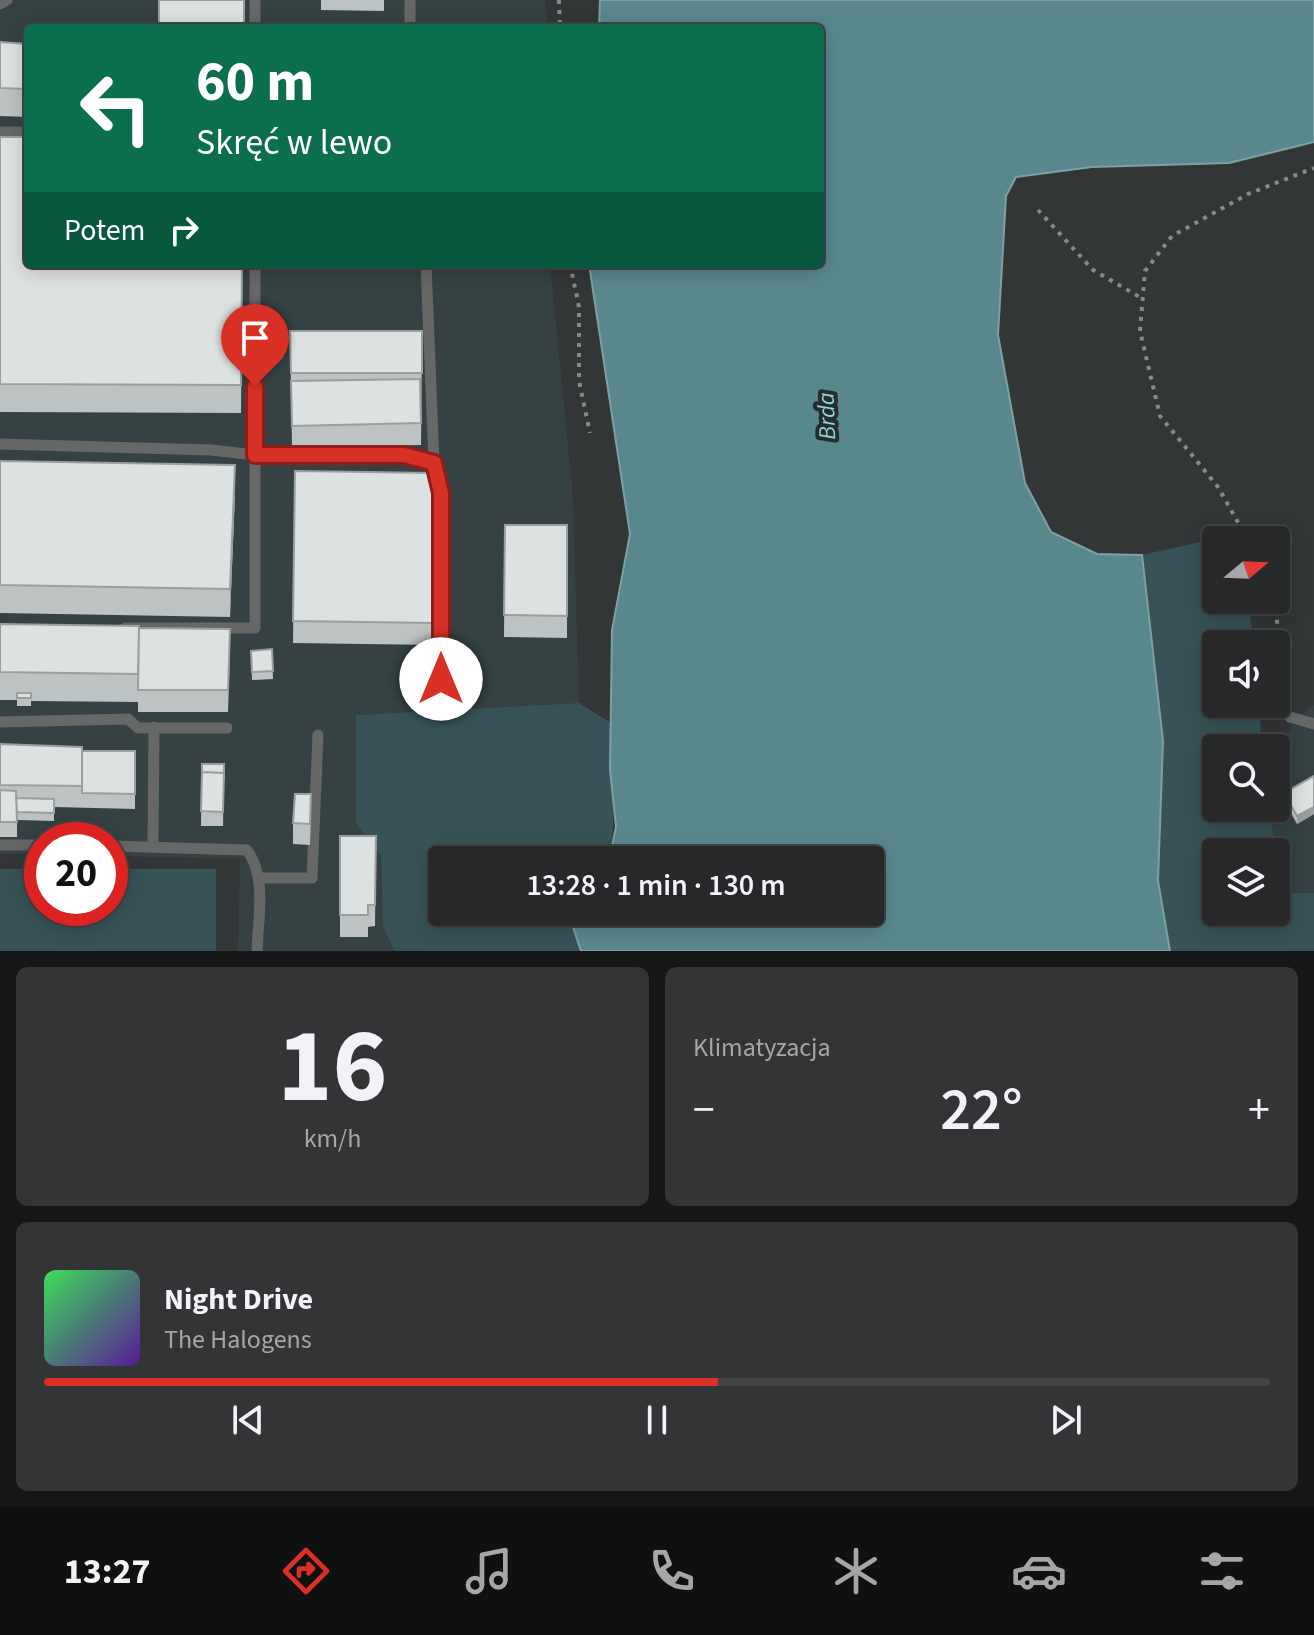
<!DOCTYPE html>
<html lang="pl">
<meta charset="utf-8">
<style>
:root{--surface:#262829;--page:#323435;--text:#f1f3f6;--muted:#a4a6a8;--line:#424446;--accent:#d93025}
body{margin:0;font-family:"Source Sans 3",sans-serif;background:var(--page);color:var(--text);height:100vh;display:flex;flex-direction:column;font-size:30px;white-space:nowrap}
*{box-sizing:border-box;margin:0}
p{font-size:26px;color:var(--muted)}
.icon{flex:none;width:44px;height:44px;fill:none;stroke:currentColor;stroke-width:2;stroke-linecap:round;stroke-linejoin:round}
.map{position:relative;height:951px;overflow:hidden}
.details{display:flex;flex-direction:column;gap:16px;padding:16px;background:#151617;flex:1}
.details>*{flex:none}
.hud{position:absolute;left:24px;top:24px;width:800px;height:244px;border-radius:8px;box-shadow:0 4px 20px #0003,0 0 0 2px var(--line);background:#0b6e4f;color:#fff;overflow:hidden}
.needle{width:52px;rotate:71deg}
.buttons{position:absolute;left:1202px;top:526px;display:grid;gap:16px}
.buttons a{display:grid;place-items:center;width:88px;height:88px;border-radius:8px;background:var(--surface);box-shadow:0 4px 20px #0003,0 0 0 2px var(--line);font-size:40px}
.speed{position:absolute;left:24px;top:822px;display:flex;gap:16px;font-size:40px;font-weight:700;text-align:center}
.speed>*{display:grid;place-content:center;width:104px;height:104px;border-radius:50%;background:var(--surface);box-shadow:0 4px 20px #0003,0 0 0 2px var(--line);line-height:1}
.speed .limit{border:12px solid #d22;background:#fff;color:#111}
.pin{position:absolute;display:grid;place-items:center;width:68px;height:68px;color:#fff;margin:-82px -34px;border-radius:50% 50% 50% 0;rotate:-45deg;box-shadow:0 0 8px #0007}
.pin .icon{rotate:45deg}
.me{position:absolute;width:88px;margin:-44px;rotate:0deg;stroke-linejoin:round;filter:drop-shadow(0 0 6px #0008)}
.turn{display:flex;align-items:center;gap:28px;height:168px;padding:0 40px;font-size:36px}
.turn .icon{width:104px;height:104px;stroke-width:2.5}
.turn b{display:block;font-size:56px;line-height:68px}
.then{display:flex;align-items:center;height:76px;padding:0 40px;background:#0003;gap:16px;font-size:30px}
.big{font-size:60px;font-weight:600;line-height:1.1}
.details .tile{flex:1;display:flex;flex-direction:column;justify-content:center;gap:12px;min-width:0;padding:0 28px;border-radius:12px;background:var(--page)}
.details .dial{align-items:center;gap:0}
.dial b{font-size:104px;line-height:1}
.song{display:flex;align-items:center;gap:24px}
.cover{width:96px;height:96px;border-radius:12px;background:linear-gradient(135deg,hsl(130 70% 55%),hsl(270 70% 35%))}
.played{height:8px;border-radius:4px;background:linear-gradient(90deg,var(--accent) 55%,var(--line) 55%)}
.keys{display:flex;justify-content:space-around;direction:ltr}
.heat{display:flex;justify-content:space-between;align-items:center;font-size:44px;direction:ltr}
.details .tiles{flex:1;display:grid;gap:16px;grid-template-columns:1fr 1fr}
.tile:last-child{grid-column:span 2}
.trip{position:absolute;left:428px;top:846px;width:456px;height:80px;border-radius:8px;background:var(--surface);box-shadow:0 4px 20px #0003,0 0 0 2px var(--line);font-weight:600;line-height:80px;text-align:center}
.menu{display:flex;height:128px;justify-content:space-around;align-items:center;background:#0f1010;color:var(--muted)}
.menu .icon{width:56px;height:56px}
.menu .on{color:var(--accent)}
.menu b{font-size:36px;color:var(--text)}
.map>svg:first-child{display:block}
.built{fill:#354142}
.green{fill:#385357}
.water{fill:#58888e;stroke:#7ea0a4;stroke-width:2}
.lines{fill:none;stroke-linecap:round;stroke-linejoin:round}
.path{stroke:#878a8b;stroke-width:4;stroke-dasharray:4 6;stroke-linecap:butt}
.lane{stroke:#666868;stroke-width:11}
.wall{fill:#bdc2c2}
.shaded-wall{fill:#9a9e9e}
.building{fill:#dce1e2;stroke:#9a9e9e;stroke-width:2}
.route-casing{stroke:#8d1f18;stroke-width:20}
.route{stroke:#d93025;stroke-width:14}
.labels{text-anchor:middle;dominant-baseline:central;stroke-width:8;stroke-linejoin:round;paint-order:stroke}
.water-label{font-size:24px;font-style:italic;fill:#87dae4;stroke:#282c2d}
</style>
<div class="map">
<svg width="1314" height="951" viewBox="0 0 1314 951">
<rect width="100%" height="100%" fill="#323637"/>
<path class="built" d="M0,0h545l3,28h-520v236h522l23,233 6,206 -223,12v109l25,32 2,70 11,25h-156l2,-92 -130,-3v-16h-68v15l-42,-1z
M1314,705v188h-35l-9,-85h6v-46l19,-43z"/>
<path class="green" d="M1209,540l7,7v53h32l6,44h-38v60h44l1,44h-45v60h54l5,44h-59v60h60v-47l3,28h35v58h-144l-12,-70 5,-140 -21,-186z
M579,703l32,20c-1,46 7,92 -2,137h-167v52h126l13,39h-187l-11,-25 -2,-70 -25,-32v-109z
M0,869h42v39h68v-39h106v82h-216z"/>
<path class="water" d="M600,0h714v142l-85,21 -137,4 -76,10 -10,19 -8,139 27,148 26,49 46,22 45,1 21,186 -5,140 12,70h-589l-13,-39h302v-52h-261l7,-33 -6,-58 2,-139 18,-96 -41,-270h231v-236h-221z"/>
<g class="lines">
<path class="path" d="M559,0l1,28
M1038,210l55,60 50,29
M570,264l9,43v74l11,52
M1248,540l-30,-53 -58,-71 -20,-85 5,-60 27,-35 76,-42 66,-26
M1274,600l14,101
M1219,706l55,8"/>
<path class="lane" d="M410,0v28
M0,4l7,-4
M255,28v-28
M0,132h28
M426,264l8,199 7,30v186
M0,444l211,6 44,5h149l30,8
M125,628h130v-364
M1290,717l24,7
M0,722l128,-3 10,9h89
M0,845h42
M110,846l137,4c20,26 11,70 10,101
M153,846l1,-119
M259,878h53l6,-143"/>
</g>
<path class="wall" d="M321,0h63v11l-63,-1z
M0,42l28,2v73l-28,-1z
M0,137l242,127 -1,149 -241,-1z
M290,331h132l-1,114 -129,2z
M0,461l235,32 -5,124 -230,-4z
M295,471l140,99h5l-1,55h-4v20l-142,-2z
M505,525h62v113l-63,-1z
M0,624l230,27 -2,61h-90v-11v1l-107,-1v5h-14v-6h-17z
M272,649l1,30 -21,1 -1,-29z
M0,744l82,3v44l53,-40v58l-81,-2v14l-37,-1v17h-17z
M202,764h22l-1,62h-22z
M1314,776v38l-17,10 -13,-24v-7z
M311,816l-1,29 -17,-1v-21z
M340,836h36l-1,90 -7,1v10h-28z"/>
<path class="shaded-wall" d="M235,465v28l-5,124v-28z
M1314,807v7l-17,10v-8z"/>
<path class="building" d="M159,0h85v28h-85z
M0,42l28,2v45l-28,-1z
M0,137h28v127h214l-1,121 -241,-1z
M290,331h132v42h-131z
M420,379l1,44 -129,3 -1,-45z
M0,461l235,4 -5,124 -230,-4z
M295,471l141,2 -1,97h5l-1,34h-4v19l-142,-2z
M505,525h62v91l-63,-1z
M0,624l139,2 -1,48 -138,-2z
M139,628l91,1 -2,61h-90z
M272,649l1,22 -21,1 -1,-21z
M17,693h14v5h-14z
M0,744l82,3v39l-82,-1z
M82,751h53v43l-53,-1z
M202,764h22v16v-7l-22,-1z
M202,772l22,1 -1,39 -22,-1z
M1314,776v31l-17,9 -13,-23z
M0,790l16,1 1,31h-17z
M295,794h16l-1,30 -17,-1z
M16,798l38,1v14l-37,-1z
M340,836h36l-1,69h-7v10h-28z"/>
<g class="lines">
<defs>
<path id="route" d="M255,386v69h149l30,8 7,30v186"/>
</defs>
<use href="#route" class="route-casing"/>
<use href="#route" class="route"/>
</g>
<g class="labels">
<g class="water-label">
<text transform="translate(827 416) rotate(-92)">Brda</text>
</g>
</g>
</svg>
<div class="buttons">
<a><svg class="needle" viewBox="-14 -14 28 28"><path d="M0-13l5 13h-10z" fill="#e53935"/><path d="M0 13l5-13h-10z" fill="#a4a6a8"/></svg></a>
<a><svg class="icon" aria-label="sound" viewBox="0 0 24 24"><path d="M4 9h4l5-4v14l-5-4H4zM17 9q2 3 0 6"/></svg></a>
<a><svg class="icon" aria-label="search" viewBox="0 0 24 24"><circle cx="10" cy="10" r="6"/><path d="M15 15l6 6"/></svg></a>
<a><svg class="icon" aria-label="layers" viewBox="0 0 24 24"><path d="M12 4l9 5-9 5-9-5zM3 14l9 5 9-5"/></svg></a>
</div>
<div class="speed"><div class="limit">20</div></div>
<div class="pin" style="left:255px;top:386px;background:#d93025"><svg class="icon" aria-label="arrive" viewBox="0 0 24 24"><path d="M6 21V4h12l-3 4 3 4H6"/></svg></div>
<svg class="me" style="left:441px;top:679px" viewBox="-20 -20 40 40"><circle r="19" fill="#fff"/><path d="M0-13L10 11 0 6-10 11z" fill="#d93025"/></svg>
<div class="trip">13:28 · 1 min · 130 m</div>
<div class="hud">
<div class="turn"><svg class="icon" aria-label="left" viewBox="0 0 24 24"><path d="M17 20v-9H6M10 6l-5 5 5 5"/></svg><div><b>60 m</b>Skręć w lewo</div></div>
<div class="then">Potem<svg class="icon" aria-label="right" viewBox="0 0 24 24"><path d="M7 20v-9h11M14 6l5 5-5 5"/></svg></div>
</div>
</div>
<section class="details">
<div class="tiles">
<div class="tile dial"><b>16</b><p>km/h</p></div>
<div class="tile"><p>Klimatyzacja</p>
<div class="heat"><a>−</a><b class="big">22°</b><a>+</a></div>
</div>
<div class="tile">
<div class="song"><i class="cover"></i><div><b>Night Drive</b><p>The Halogens</p></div></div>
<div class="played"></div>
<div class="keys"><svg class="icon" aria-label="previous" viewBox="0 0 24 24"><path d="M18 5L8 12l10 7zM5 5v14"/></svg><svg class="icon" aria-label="pause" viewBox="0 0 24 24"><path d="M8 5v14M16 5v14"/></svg><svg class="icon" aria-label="next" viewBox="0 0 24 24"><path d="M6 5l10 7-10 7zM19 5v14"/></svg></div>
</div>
</div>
</section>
<nav class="menu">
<b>13:27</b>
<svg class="icon on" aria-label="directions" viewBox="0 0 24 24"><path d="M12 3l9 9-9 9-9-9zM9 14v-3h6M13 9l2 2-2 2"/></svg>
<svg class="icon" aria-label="music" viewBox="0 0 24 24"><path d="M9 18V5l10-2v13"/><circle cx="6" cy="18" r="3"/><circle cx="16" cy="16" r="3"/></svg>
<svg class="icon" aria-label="phone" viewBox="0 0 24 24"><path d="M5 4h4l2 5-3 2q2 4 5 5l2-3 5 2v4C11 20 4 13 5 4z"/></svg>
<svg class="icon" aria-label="climate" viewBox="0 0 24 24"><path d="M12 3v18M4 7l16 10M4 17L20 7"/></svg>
<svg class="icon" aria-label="car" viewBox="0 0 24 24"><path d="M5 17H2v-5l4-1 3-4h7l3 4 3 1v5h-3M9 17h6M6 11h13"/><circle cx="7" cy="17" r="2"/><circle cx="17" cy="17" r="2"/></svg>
<svg class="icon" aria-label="filters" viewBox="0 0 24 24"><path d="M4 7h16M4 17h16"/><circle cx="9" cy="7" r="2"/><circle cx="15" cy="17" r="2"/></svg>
</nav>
